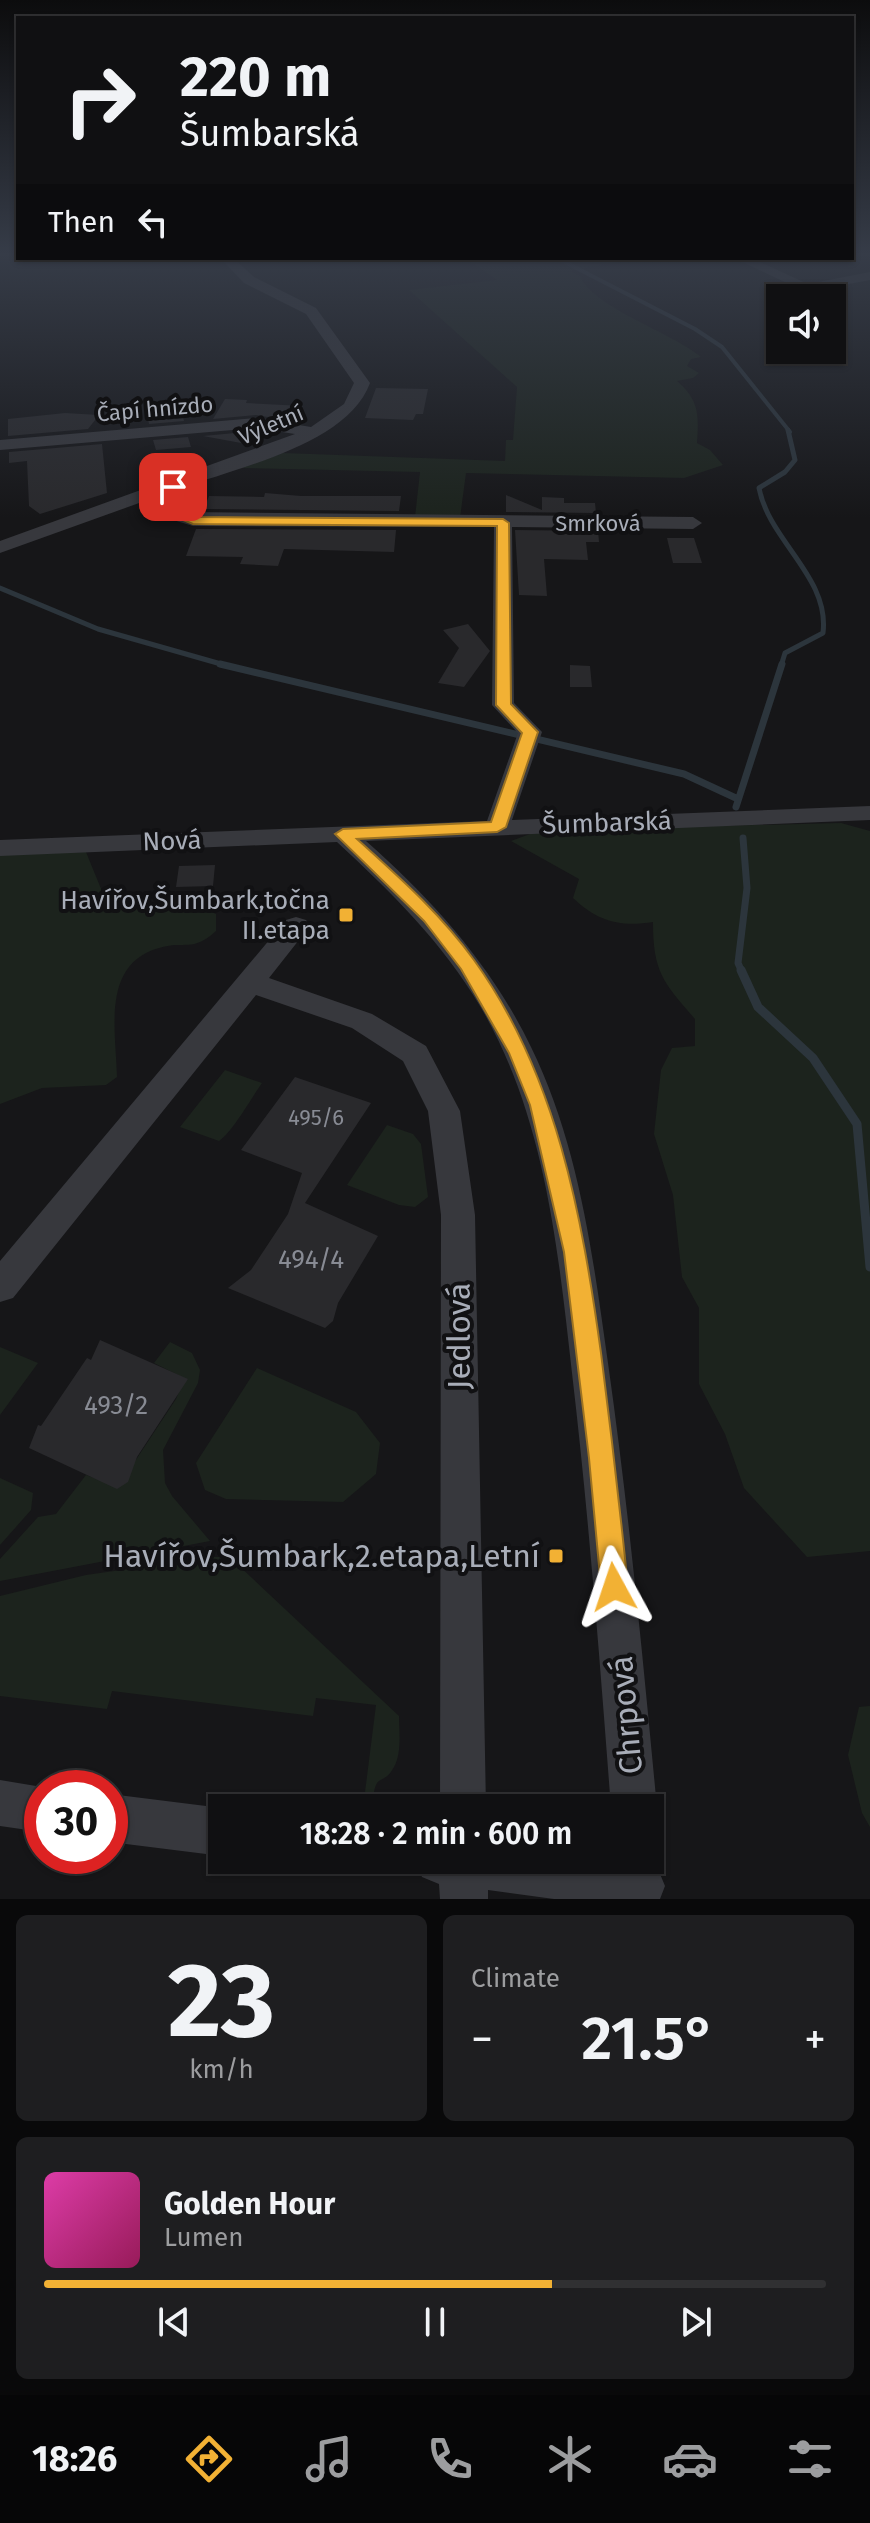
<!DOCTYPE html>
<meta charset="utf-8">
<style>
:root{--surface:#101012;--page:#1e1e20;--text:#f1f3f6;--muted:#9c9d9f;--line:#303032;--accent:#f2b134}
body{margin:0;font-family:"Fira Sans",sans-serif;background:var(--page);color:var(--text);height:100vh;display:flex;flex-direction:column;font-size:30px;white-space:nowrap}
*{box-sizing:border-box;margin:0}
p{font-size:26px;color:var(--muted)}
.icon{flex:none;width:44px;height:44px;fill:none;stroke:currentColor;stroke-width:2;stroke-linecap:round;stroke-linejoin:round}
.map{position:relative;height:1899px;overflow:hidden}
.side{display:flex;flex-direction:column;gap:16px;padding:16px;background:#09090a;flex:1}
.side>*{flex:none}
.hud{position:absolute;left:16px;top:16px;width:838px;height:244px;border-radius:0px;box-shadow:0 2px 6px #0004,0 0 0 2px var(--line);background:#101012;color:var(--text);overflow:hidden}
.controls{position:absolute;left:766px;top:284px;display:grid;gap:16px}
.controls a{display:grid;place-items:center;width:80px;height:80px;border-radius:0px;background:var(--surface);box-shadow:0 2px 6px #0004,0 0 0 2px var(--line);font-size:40px}
.speed{position:absolute;left:24px;top:1770px;display:flex;gap:16px;font-size:40px;font-weight:700;text-align:center}
.speed>*{display:grid;place-content:center;width:104px;height:104px;border-radius:50%;background:var(--surface);box-shadow:0 2px 6px #0004,0 0 0 2px var(--line);line-height:1}
.speed .limit{border:12px solid #d22;background:#fff;color:#111}
.pin{position:absolute;display:grid;place-items:center;width:68px;height:68px;color:#fff;margin:-34px;border-radius:16px;box-shadow:0 4px 12px #0006}
.me{position:absolute;width:88px;margin:-44px;rotate:355deg;stroke-linejoin:round;filter:drop-shadow(0 0 6px #0008)}
.turn{display:flex;align-items:center;gap:28px;height:168px;padding:0 32px;font-size:36px}
.turn .icon{width:104px;height:104px;stroke-width:2.5}
.turn b{display:block;font-size:56px;line-height:68px}
.then{display:flex;align-items:center;height:76px;padding:0 32px;background:#0003;gap:16px;font-size:30px}
.big{font-size:60px;font-weight:600;line-height:1.1}
.side .card{flex:1;display:flex;flex-direction:column;justify-content:center;gap:12px;min-width:0;padding:0 28px;border-radius:12px;background:var(--page)}
.side .dial{align-items:center;gap:0}
.dial b{font-size:104px;line-height:1}
.song{display:flex;align-items:center;gap:24px}
.cover{width:96px;height:96px;border-radius:12px;background:linear-gradient(135deg,hsl(320 70% 55%),hsl(330 70% 35%))}
.played{height:8px;border-radius:4px;background:linear-gradient(90deg,var(--accent) 65%,var(--line) 65%)}
.keys{display:flex;justify-content:space-around;direction:ltr}
.heat{display:flex;justify-content:space-between;align-items:center;font-size:44px;direction:ltr}
.side .tiles{flex:1;display:grid;gap:16px;grid-template-columns:1fr 1fr}
.card:last-child{grid-column:span 2}
.trip{position:absolute;left:208px;top:1794px;width:456px;height:80px;border-radius:0px;background:var(--surface);box-shadow:0 2px 6px #0004,0 0 0 2px var(--line);font-weight:600;line-height:80px;text-align:center}
.tabs{display:flex;height:128px;justify-content:space-around;align-items:center;background:#060607;color:var(--muted)}
.tabs .icon{width:56px;height:56px}
.tabs .on{color:var(--accent)}
.tabs b{font-size:36px;color:var(--text)}
.map>svg:first-child{display:block}
.green{fill:#1c231d}
.lines{fill:none;stroke-linecap:round;stroke-linejoin:round}
.stream-far3{stroke:#2c353c;stroke-width:4}
.stream-far2{stroke:#2c353c;stroke-width:5}
.stream-far1{stroke:#2c353c;stroke-width:7}
.stream{stroke:#2c353c;stroke-width:9}
.building{fill:#29292c}
.street{fill:#37383d;fill-rule:evenodd}
.route{fill:#f2b134;stroke:#9d7322;stroke-width:2}
.poi-dot{fill:#f2b134;stroke:#111113;stroke-width:3}
.labels{text-anchor:middle;dominant-baseline:central;stroke-width:8;stroke-linejoin:round;paint-order:stroke}
.far-street-label{font-size:22px;fill:#a8adb8;stroke:#111113}
.number-label{font-size:22px;fill:#888b94}
.street-label{font-size:26px;fill:#a8adb8;stroke:#111113}
.poi-label{font-size:26px;fill:#a8adb8;stroke:#111113;text-anchor:end}
.near-number-label{font-size:26px;fill:#888b94}
.near-street-label{font-size:32px;fill:#a8adb8;stroke:#111113}
.near-poi-label{font-size:32px;fill:#a8adb8;stroke:#111113;text-anchor:end}
</style>
<div class="map">
<svg width="870" height="1899" viewBox="0 0 870 1899">
<rect width="100%" height="100%" fill="#161618"/>
<path class="green" d="M465,258h150l8,3 -53,10 10,5c12,31 95,58 121,81l-10,2 -4,7 12,7 -6,5 -16,3c22,19 22,33 20,62l13,7 13,15 -39,13 -218,-5 -6,45 -45,-1 5,-45 -178,-4 41,-15 222,8 1,-21h7l4,-53 -108,-97 88,-10z
M841,823l29,8v720l-63,6 -63,-69 -19,-54 -26,-50v-76l-17,-31 -9,-82 -19,-61 7,-64 11,-22 23,-2v-27c-32,-37 -42,-47 -42,-97 -32,5 -55,0 -80,-24l6,-19 -68,-38 19,-7 60,-5z
M86,852l20,49 91,4 19,9v17c-24,22 -31,9 -57,17 -58,16 -43,83 -42,129l-11,8 -64,3 -42,16v-249z
M225,1070l37,13c-12,17 -29,48 -43,58l-39,-14z
M387,1125l26,9 8,10 7,53 -13,10 -16,-2 -52,-20z
M170,1342l22,11 8,17 -2,13 -35,67 2,33 7,13 38,45 -210,40v-22l38,-42 18,-3 30,-39 32,12 58,-88 8,-19h4l-34,-17z
M0,1347l38,16 -38,52z
M257,1368l99,44 24,31 -4,31 -33,28 -117,-3 -21,-9 -9,-27z
M0,1478l33,15 -2,17 -31,35z
M212,1557h15l9,6 163,153c0,15 3,37 -5,51 -12,22 -20,1 -21,41h-10l13,-103 -60,-7 -3,18 -201,-25 -5,18 -107,-13v-100l86,-21z
M870,1706v121l-8,-14 -14,-58 11,-48z"/>
<g class="lines">
<path class="stream-far3" d="M557,258l138,71 27,18 68,85"/>
<path class="stream-far2" d="M0,588l98,41 130,37
M781,666l4,-13 38,-20c7,-56 -54,-92 -64,-145l26,-16 10,-12 -7,-30"/>
<path class="stream-far1" d="M220,664l464,110 54,25
M736,807l46,-143
M742,972l-4,-9 9,-75 -4,-50"/>
<path class="stream" d="M741,970l17,37 55,51 44,66 13,143"/>
</g>
<path class="building" d="M376,388l52,1 -5,25h-7l-3,6 -48,-2z
M225,399l22,1 -1,3 57,3 -18,14 -29,-5 -43,4z
M181,410l3,11 -35,3 -2,-11z
M65,413l34,2 -11,14 -80,7v-17z
M256,431l11,2 -15,12 -49,-9z
M188,437l3,10 -35,3 -3,-10z
M102,444l5,49 -67,21 -11,-8 -2,-45 -18,2v-11z
M265,493l36,3h100l-2,15 -195,-2 5,-13 55,1z
M506,495l36,15v-13l22,1v5h31l1,10 -90,-1z
M196,529l200,1 -2,22 -110,-3 -6,17 -38,-2 3,-7 -57,-1z
M515,530l83,1 1,11h-13l2,18 -44,-1 3,37 -28,-1z
M667,538h27l8,25h-29z
M468,624l22,27 -26,36 -26,-4 21,-35 -16,-18z
M570,665l20,1 2,21h-22z
M215,865l-2,21 -37,1 3,-21z
M295,1077l76,26 -66,100 73,33 -40,67 -5,18 -8,7 -97,-40 23,-18 37,-56 14,-41 -61,-23z
M100,1340l88,39 -51,78 -9,25 -11,7 -88,-41 9,-23 3,1 46,-68 4,2z"/>
<g class="lines">
<path class="street" d="M220,258h13l21,19 62,31 54,75c-22,61 -131,84 -188,105l5,10 -1,14 507,5 9,6 -9,6 -181,-2 2,176 28,29 -30,88 358,-14v14l-504,21c67,59 126,125 165,206 48,98 62,210 77,316 21,148 35,297 49,445l-7,17v-17h-39c-11,-145 -22,-290 -39,-435 -14,-124 -27,-257 -92,-367 -37,-63 -90,-115 -143,-164l-337,14v-16l487,-19 31,-88 -26,-28 2,-178 -301,-1 -23,-7 -3,-26 -167,60v-12l295,-107 -39,-6 -256,22v-10l256,-22 55,9 33,-23 10,-21 -48,-69 -62,-31z
M734,258h17l57,26 62,-12v8l-64,12z
M296,917l10,3 4,6 -41,52 103,36 54,32 34,65 15,104 11,593h-46l1,-593 -13,-104 -25,-50 -51,-33 -96,-33 -243,303 -13,4v-41l286,-341z
M0,1780l48,8h-6v44l-42,-6z
M110,1794l112,14v48l-112,-14z
M415,1860h213l30,9 7,17 -5,13h-106l-66,-9v9h-48l-1,-15 -17,-7z"/>
</g>
<linearGradient id="sky" x2="0" y2="1"><stop stop-color="#0c0c0d"/><stop offset="0.49" stop-color="#363c48"/><stop offset="1" stop-color="#363c48" stop-opacity="0"/></linearGradient>
<rect width="870" height="518" fill="url(#sky)"/>
<path class="route" d="M173,483l4,1 7,14 -1,15 12,4 308,2 6,4 2,181 27,28 -32,95 -9,5 -140,7c42,38 84,75 117,121 83,115 108,256 127,393 10,78 19,156 27,234l-4,10 -10,4 -9,-4 -4,-10 -12,-129 -25,-206 -34,-147 -21,-52 -48,-84 -37,-48 -89,-87 8,-5 148,-7 31,-89 -26,-28 1,-179 -304,-2 -22,-9 1,-17 -5,-11z"/>
<g class="poi-dot">
<rect x="338" y="907" width="16" height="16" rx="4"/>
<rect x="548" y="1548" width="16" height="16" rx="4"/>
</g>
<g class="labels">
<g class="far-street-label">
<text transform="translate(155 409) rotate(-5)">Čapí hnízdo</text>
<text transform="translate(271 425) rotate(-23)">Výletní</text>
<text x="598" y="523">Smrková</text>
</g>
<g class="number-label">
<text x="316" y="1117">495/6</text>
</g>
<g class="street-label">
<text transform="translate(607 823) rotate(-2)">Šumbarská</text>
<text transform="translate(172 841) rotate(-2)">Nová</text>
</g>
<g class="poi-label">
<text x="330" y="900">Havířov,Šumbark,točna<tspan x="330" dy="30">II.etapa</tspan></text>
</g>
<g class="near-number-label">
<text x="311" y="1259">494/4</text>
<text x="116" y="1405">493/2</text>
</g>
<g class="near-street-label">
<text transform="translate(459 1336) rotate(-90)">Jedlová</text>
<text transform="translate(626 1715) rotate(-95)">Chrpová</text>
</g>
<g class="near-poi-label">
<text x="540" y="1556">Havířov,Šumbark,2.etapa,Letní</text>
</g>
</g>
</svg>
<div class="controls">
<a><svg class="icon" aria-label="sound" viewBox="0 0 24 24"><path d="M4 9h4l5-4v14l-5-4H4zM17 9q2 3 0 6"/></svg></a>
</div>
<div class="speed"><div class="limit">30</div></div>
<div class="pin" style="left:173px;top:487px;background:#d93025"><svg class="icon" aria-label="arrive" viewBox="0 0 24 24"><path d="M6 21V4h12l-3 4 3 4H6"/></svg></div>
<svg class="me" style="left:614px;top:1587px" viewBox="-20 -20 40 40"><path d="M0-17L14 15 0 8-14 15z" fill="#f2b134" stroke="#fff" stroke-width="4"/></svg>
<div class="trip">18:28 · 2 min · 600 m</div>
<div class="hud">
<div class="turn"><svg class="icon" aria-label="right" viewBox="0 0 24 24"><path d="M7 20v-9h11M14 6l5 5-5 5"/></svg><div><b>220 m</b>Šumbarská</div></div>
<div class="then">Then<svg class="icon" aria-label="left" viewBox="0 0 24 24"><path d="M17 20v-9H6M10 6l-5 5 5 5"/></svg></div>
</div>
</div>
<section class="side">
<div class="tiles">
<div class="card dial"><b>23</b><p>km/h</p></div>
<div class="card"><p>Climate</p>
<div class="heat"><a>−</a><b class="big">21.5°</b><a>+</a></div>
</div>
<div class="card">
<div class="song"><i class="cover"></i><div><b>Golden Hour</b><p>Lumen</p></div></div>
<div class="played"></div>
<div class="keys"><svg class="icon" aria-label="previous" viewBox="0 0 24 24"><path d="M18 5L8 12l10 7zM5 5v14"/></svg><svg class="icon" aria-label="pause" viewBox="0 0 24 24"><path d="M8 5v14M16 5v14"/></svg><svg class="icon" aria-label="next" viewBox="0 0 24 24"><path d="M6 5l10 7-10 7zM19 5v14"/></svg></div>
</div>
</div>
</section>
<nav class="tabs">
<b>18:26</b>
<svg class="icon on" aria-label="directions" viewBox="0 0 24 24"><path d="M12 3l9 9-9 9-9-9zM9 14v-3h6M13 9l2 2-2 2"/></svg>
<svg class="icon" aria-label="music" viewBox="0 0 24 24"><path d="M9 18V5l10-2v13"/><circle cx="6" cy="18" r="3"/><circle cx="16" cy="16" r="3"/></svg>
<svg class="icon" aria-label="phone" viewBox="0 0 24 24"><path d="M5 4h4l2 5-3 2q2 4 5 5l2-3 5 2v4C11 20 4 13 5 4z"/></svg>
<svg class="icon" aria-label="climate" viewBox="0 0 24 24"><path d="M12 3v18M4 7l16 10M4 17L20 7"/></svg>
<svg class="icon" aria-label="car" viewBox="0 0 24 24"><path d="M5 17H2v-5l4-1 3-4h7l3 4 3 1v5h-3M9 17h6M6 11h13"/><circle cx="7" cy="17" r="2"/><circle cx="17" cy="17" r="2"/></svg>
<svg class="icon" aria-label="filters" viewBox="0 0 24 24"><path d="M4 7h16M4 17h16"/><circle cx="9" cy="7" r="2"/><circle cx="15" cy="17" r="2"/></svg>
</nav>
